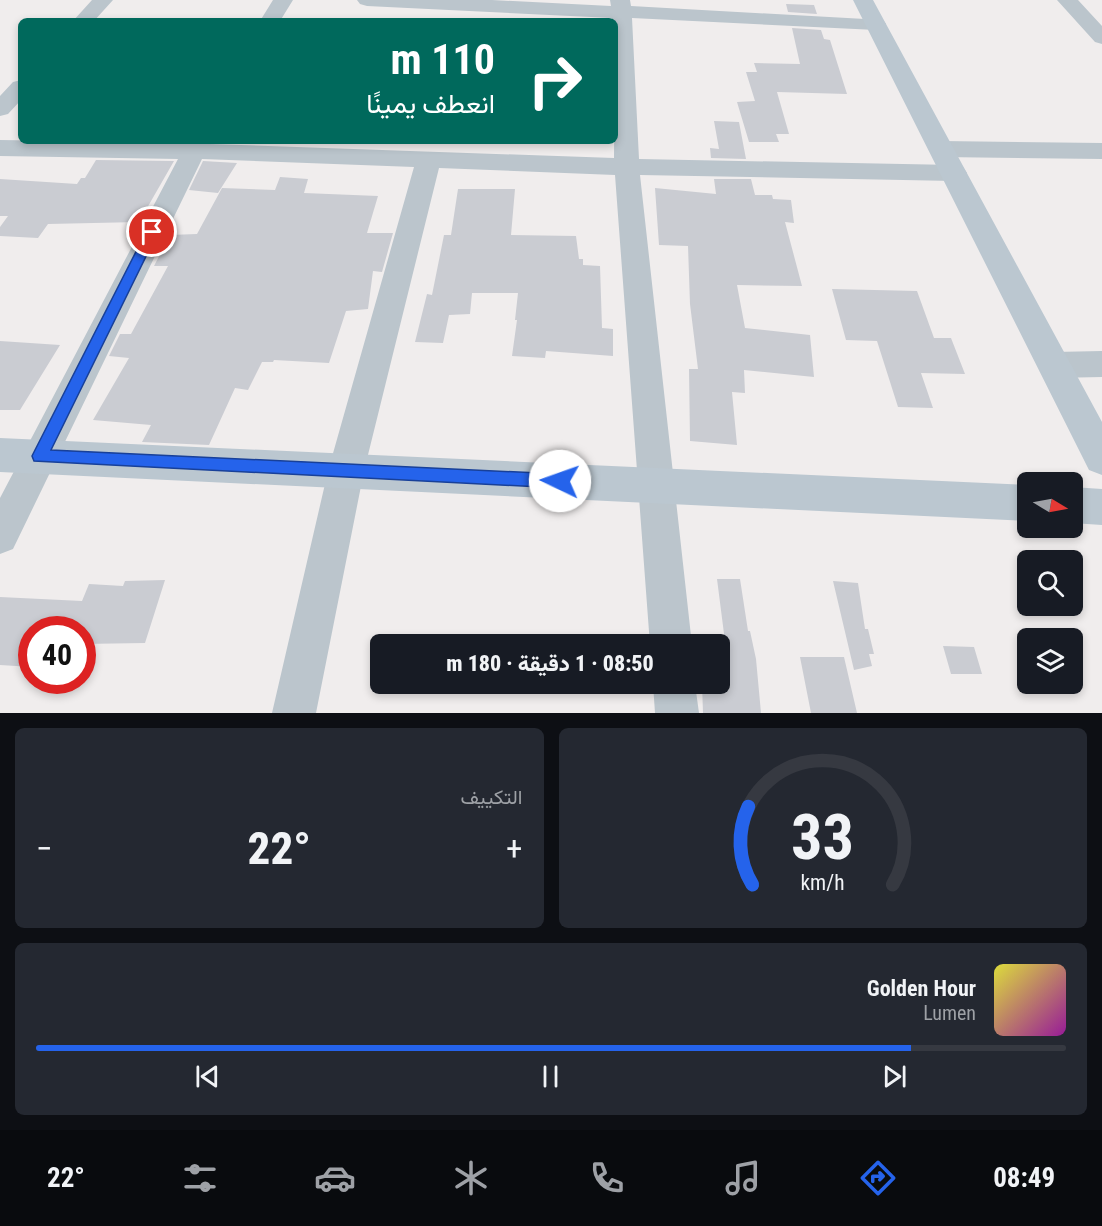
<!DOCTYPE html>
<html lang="ar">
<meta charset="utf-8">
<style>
:root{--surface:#171b24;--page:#242831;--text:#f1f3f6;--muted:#9ea1a6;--line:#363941;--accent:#2563eb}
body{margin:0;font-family:"Roboto Condensed",Vazirmatn,sans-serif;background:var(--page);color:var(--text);direction:rtl;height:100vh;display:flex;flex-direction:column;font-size:22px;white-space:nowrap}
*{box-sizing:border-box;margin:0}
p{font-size:20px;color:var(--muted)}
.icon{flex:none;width:33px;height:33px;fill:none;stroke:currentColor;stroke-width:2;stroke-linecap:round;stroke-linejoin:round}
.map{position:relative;height:713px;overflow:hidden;direction:ltr}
.side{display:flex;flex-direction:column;gap:15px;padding:15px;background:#0d0f14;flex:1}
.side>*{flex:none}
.top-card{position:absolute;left:18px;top:18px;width:600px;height:126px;border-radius:9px;box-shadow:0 3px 9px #0003;direction:rtl;background:#00695c;color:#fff;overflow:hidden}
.needle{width:39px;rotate:100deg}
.controls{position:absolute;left:1017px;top:472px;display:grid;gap:12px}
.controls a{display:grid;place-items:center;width:66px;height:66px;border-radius:9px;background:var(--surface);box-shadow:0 3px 9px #0003;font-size:30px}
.speed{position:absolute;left:18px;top:616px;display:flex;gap:12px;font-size:30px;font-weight:700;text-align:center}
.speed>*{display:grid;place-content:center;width:78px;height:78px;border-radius:50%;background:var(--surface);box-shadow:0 3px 9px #0003;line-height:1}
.speed .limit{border:9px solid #d22;background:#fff;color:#111}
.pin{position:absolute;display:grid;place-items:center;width:51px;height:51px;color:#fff;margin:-26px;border:3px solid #fff;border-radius:50%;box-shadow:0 2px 6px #0007}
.me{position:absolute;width:66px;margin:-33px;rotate:273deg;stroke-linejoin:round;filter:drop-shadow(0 0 4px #0008)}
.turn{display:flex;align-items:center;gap:21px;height:126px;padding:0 24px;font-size:27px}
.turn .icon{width:78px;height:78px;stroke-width:2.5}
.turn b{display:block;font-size:42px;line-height:51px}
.big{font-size:45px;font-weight:800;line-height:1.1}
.side .card{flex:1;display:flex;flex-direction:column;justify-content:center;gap:9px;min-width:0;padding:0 21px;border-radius:9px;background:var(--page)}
.side .dial{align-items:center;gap:0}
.dial svg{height:156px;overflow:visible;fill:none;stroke:var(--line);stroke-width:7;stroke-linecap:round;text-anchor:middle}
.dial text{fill:var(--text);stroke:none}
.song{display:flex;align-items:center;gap:18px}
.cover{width:72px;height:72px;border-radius:9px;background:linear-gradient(135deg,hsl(60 70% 55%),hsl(300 70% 35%))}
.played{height:6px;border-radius:3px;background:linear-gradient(90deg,var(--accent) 85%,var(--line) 85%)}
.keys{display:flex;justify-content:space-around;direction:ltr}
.heat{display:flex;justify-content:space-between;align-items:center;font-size:33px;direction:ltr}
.side .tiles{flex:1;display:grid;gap:15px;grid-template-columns:1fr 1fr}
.card:last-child{grid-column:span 2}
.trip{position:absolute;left:370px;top:634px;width:360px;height:60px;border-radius:9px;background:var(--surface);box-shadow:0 3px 9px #0003;font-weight:800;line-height:60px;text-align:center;direction:rtl}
.dock{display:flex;height:96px;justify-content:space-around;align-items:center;background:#090b0e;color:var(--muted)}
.dock .icon{width:42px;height:42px}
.dock .active{color:var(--accent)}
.dock b{font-size:27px;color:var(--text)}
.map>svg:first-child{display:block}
.building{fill:#caccd2}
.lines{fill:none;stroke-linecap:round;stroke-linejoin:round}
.street{fill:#bbc5cc;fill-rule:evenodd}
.secondary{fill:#bbc7d0;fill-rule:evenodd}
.route{fill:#2563eb;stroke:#184099;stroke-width:1.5}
</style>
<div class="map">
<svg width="1102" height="713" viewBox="0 0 1102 713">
<rect width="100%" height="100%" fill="#f0eded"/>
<path class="building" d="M786,4l28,1 3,9 -29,-2z
M792,28l29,2 3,9 6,1 17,54 -70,-2 12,42h-13l3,8h-30l-12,-40 18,-1 -9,-29h11l-3,-9 46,1z
M714,121l25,1 7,37 -35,-1 -1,-10 9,1z
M96,160l78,1 -35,61 -91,2 -10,14 -38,-2v-9l8,-11h-8v-37l77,5 4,-6h4z
M203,161l34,2 -19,30 -29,-3z
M280,177l28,2 -4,14 74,3 -11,37h26l-11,39 -9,-1 -5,38 -22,2 -17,52 -55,-3 -1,2h-11l-14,28 -13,-2 -26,57 -67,-3 9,-17 -58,-5 36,-62 -20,-2 11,-22h11l37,-68h-14l16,-31 27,-1 25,-46 53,2z
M714,179h37l4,16h17l1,4 18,1 3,23 -9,-1 17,64 -65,-1 8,43 65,7 4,42 -70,-7 1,23 -13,-1 5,53 -47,-4 -1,-72h9l-8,-65 -2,-58 -29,-1 -4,-57 61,6z
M458,189h57l-4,46 65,1 3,23h4v6l17,1 2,62 11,1v27l-67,-5 -1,7 -33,-2 5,-36h-2l3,-27h-46l-2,21 -21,1 -6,28 -28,-1 12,-48 5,1 12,-60h7z
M832,289l85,2 17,47h17l14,36 -44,-1 12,35 -35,-1 -21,-66 -31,-1z
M0,341l60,4 -40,65h-20z
M717,579h23l8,52h2l6,28 5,54h-58l-1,-29h18v-20l8,1z
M165,580l-20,63 -63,1v-14h-50v37l-32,-2v-68l82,4 7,-17 34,2 2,-5z
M833,581l25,2 7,46h3l6,25h-5l3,12 -18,4z
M943,646l31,1 8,27h-31z
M800,657h44l13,56h-46z"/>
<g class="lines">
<path class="street" d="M92,0h21l-19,21h-21z
M273,0h20l-13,21h-20z
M357,0h135l119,6 -1,-6h20l1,6 252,14 3,4 -3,4 -7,2 -244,-12 7,141 315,6 9,2 4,6 -4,6 -9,2 -314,-6 52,470h-42l-35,-470 -176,-7 -75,303 -48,242h-44l56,-242 86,-304 -212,-8 -189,390 -13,5v-56l178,-339 -178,-3v-16l186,3 1,-2h24l-1,3 404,14 1,-137h-3v-3l-245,-12 -7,-2z
M1057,0h21l24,26v18l-7,-2z
M21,80v20l-13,14 -8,2v-20l13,-14z
M941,141l161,2v16l-161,-2 -9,-2 -3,-6 3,-6z
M1102,351v26l-48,1 -11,-4 -5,-9 5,-9 11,-4z
M653,684h42l4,29h-44z"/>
<path class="secondary" d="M853,0h20l229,422v53l-13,-5z
M0,438l1028,47v36l-1028,-49z
M1072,487l30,2v36l-30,-2z"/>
</g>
<path class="route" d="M152,228l6,4 -107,218 509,24 6,2 2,5 -2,5 -6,2 -526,-27 -2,-5 2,-4 112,-220z"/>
</svg>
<div class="controls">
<a><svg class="needle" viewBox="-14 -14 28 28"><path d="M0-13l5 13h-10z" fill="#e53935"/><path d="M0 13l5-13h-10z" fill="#9ea1a6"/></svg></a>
<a><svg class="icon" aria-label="search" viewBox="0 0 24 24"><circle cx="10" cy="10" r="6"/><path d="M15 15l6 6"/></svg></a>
<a><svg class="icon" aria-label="layers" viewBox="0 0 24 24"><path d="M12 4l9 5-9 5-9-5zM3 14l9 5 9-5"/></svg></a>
</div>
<div class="speed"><div class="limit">40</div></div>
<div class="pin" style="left:152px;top:232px;background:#d93025"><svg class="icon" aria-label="arrive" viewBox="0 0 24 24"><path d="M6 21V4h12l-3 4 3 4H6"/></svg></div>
<svg class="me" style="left:560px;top:481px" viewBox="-20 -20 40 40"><circle r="19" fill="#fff"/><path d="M0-13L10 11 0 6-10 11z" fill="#2563eb"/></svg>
<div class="trip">08:50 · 1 دقيقة · 180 m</div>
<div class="top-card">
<div class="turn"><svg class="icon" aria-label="right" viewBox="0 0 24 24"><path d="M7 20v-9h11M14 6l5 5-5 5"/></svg><div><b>110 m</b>انعطف يمينًا</div></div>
</div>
</div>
<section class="side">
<div class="tiles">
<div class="card dial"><svg viewBox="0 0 100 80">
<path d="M14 69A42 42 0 1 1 86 69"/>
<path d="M14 69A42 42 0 0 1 12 29" stroke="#2563eb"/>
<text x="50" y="56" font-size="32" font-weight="700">33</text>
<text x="50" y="72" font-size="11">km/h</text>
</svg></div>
<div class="card"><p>التكييف</p>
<div class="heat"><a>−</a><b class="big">22°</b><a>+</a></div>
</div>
<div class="card">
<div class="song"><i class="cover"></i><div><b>Golden Hour</b><p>Lumen</p></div></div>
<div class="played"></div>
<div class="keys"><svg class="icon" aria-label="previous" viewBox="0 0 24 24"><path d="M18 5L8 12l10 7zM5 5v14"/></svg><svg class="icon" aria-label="pause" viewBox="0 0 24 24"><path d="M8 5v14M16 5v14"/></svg><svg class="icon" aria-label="next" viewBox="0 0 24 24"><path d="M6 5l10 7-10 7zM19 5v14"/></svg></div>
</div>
</div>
</section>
<nav class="dock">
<b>08:49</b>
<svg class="icon active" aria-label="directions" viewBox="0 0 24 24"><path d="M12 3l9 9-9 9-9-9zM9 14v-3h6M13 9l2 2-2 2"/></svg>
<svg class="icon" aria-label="music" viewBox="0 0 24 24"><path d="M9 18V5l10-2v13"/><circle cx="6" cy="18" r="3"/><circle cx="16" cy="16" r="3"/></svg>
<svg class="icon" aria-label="phone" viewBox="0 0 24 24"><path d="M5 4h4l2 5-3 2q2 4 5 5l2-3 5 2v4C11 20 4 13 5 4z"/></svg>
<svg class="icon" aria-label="climate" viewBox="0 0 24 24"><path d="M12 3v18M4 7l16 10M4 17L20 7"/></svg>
<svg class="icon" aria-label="car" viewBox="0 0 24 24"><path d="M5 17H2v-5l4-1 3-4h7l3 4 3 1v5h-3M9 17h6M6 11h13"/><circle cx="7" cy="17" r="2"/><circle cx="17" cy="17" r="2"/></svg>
<svg class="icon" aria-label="filters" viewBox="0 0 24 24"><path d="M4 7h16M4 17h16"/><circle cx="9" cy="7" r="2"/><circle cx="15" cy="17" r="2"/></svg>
<b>22°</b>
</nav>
